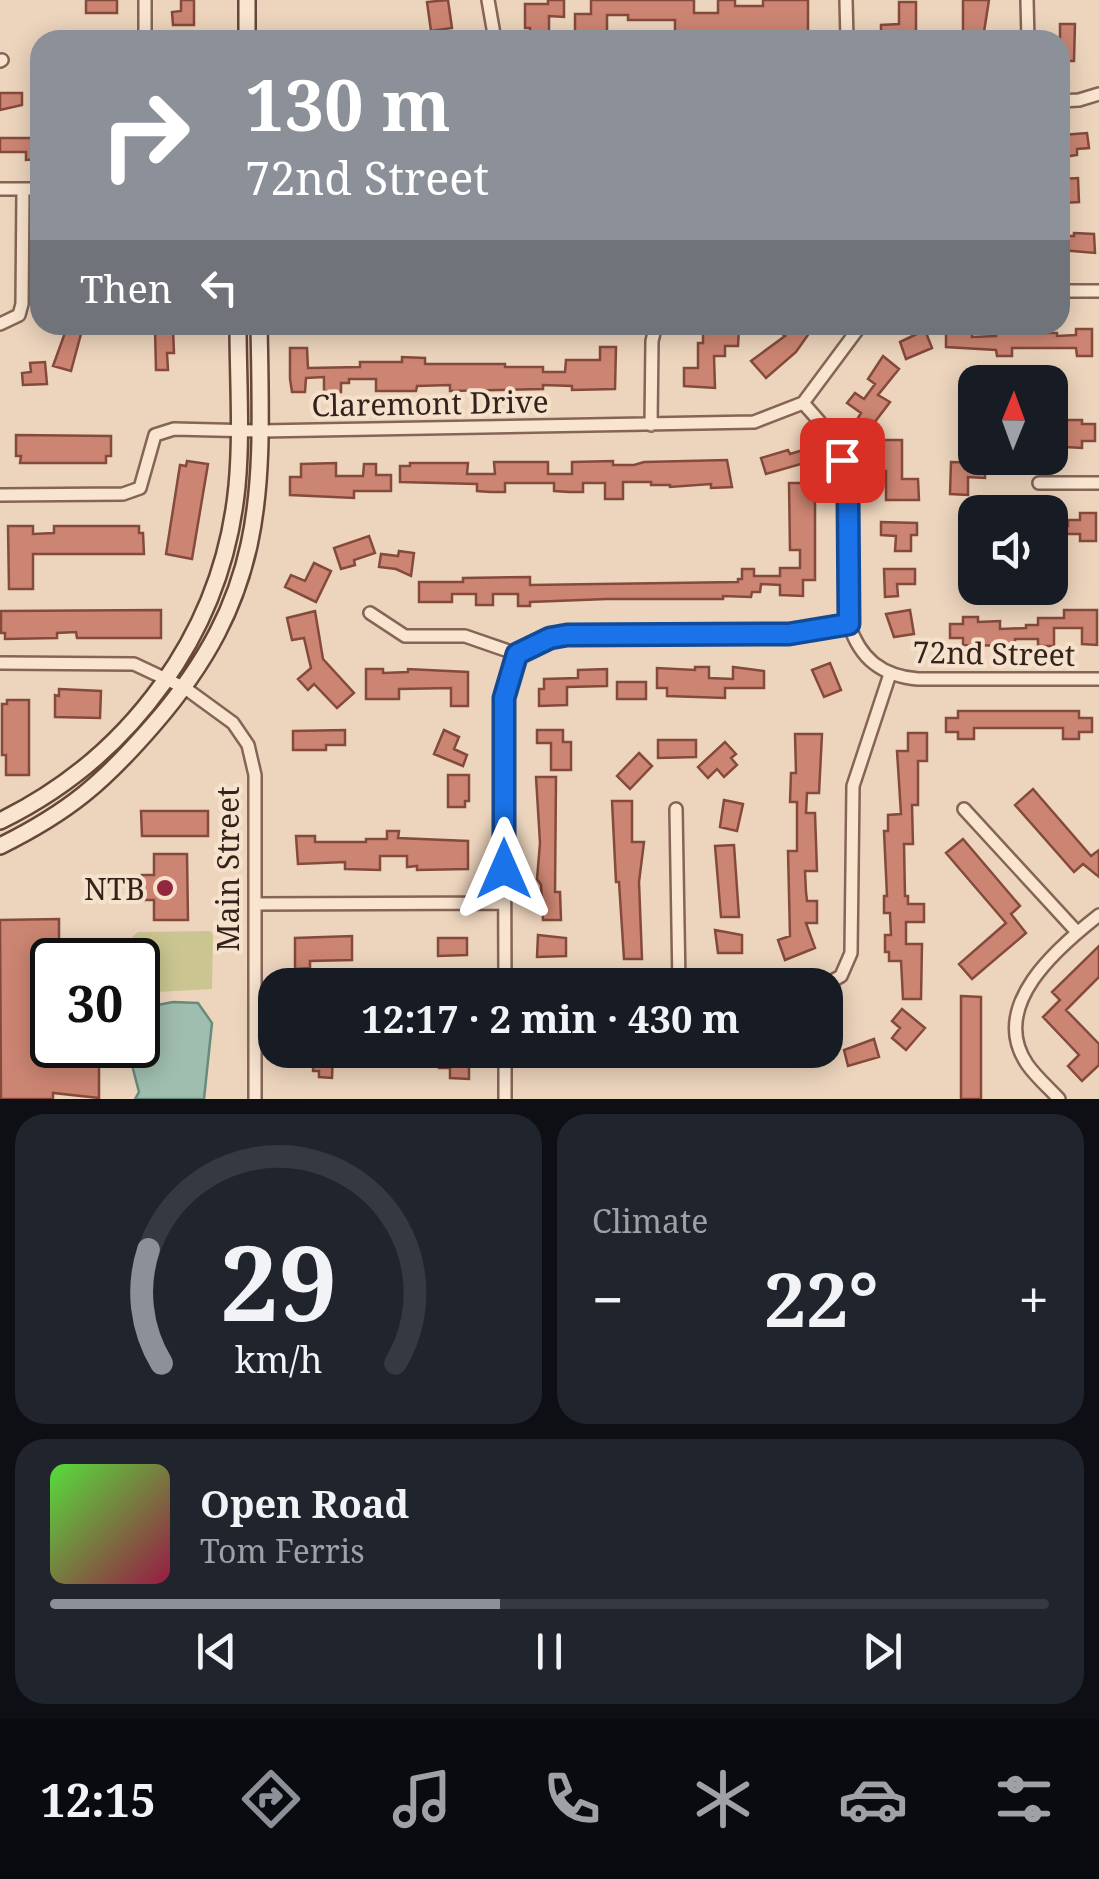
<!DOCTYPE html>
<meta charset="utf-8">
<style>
:root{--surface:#171b24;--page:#20242c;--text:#f1f3f6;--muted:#9ea1a6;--line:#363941;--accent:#8c9099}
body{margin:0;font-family:"Noto Serif",serif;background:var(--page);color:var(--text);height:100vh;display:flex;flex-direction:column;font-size:38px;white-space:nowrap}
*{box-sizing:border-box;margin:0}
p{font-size:32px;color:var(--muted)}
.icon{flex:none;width:55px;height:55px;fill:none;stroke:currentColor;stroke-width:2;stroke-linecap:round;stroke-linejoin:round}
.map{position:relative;height:1099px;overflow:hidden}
.details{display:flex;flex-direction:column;gap:15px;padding:15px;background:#0d0f14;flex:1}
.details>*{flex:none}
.banner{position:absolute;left:30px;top:30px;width:1040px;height:305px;border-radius:30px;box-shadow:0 5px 25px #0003;background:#8c9099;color:#fff;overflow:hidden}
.needle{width:65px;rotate:1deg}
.tools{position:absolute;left:958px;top:365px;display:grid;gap:20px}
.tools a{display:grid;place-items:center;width:110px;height:110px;border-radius:20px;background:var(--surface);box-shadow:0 5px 25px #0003;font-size:50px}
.speed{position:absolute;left:30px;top:938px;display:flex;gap:20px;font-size:50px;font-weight:700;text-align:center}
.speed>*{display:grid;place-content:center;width:130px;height:130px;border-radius:50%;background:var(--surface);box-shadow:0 5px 25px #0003;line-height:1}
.speed .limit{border:5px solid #111;border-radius:15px;background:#fff;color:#111}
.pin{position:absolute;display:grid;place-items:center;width:85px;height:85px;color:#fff;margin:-42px;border-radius:20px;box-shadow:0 5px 15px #0006}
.me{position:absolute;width:110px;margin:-55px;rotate:0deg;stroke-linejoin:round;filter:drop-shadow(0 0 8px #0008)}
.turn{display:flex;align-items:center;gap:35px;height:210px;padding:0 50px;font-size:45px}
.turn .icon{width:130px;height:130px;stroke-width:2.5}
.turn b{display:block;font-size:70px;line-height:85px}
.then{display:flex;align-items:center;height:95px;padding:0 50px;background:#0003;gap:20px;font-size:38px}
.big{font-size:75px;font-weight:700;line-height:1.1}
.details .tile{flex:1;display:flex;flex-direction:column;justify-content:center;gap:15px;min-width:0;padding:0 35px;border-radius:30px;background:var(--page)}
.details .dial{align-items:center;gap:0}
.dial svg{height:260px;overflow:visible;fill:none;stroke:var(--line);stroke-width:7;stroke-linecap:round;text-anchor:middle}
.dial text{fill:var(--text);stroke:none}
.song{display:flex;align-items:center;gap:30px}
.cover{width:120px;height:120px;border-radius:15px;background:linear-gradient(135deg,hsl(110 70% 55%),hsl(340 70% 35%))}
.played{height:10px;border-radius:5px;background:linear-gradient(90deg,var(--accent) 45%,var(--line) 45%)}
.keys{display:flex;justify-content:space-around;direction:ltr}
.heat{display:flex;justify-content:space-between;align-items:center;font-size:55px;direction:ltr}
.details .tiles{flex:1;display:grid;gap:15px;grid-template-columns:1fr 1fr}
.tile:last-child{grid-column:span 2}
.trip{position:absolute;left:258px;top:968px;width:585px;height:100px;border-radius:30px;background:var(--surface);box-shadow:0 5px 25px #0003;font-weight:700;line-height:100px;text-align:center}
.tabs{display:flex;height:160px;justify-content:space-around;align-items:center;background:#090b0e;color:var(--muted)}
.tabs .icon{width:70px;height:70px}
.tabs .selected{color:var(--accent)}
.tabs b{font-size:45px;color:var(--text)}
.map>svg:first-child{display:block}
.green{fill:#cbc691}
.water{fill:#a0beaf;stroke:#688b7c;stroke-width:2.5}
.building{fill:#cc8572;stroke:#844a3c;stroke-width:2.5}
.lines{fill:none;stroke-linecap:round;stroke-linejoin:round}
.street-casing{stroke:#856556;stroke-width:16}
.secondary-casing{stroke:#66473a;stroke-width:20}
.street{stroke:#f8e4cf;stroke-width:11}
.secondary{stroke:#f8e4cf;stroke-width:15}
.route-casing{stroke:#114b97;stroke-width:25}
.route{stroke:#1a73e8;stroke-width:18}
.poi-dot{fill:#93273e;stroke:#f5e1cc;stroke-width:4}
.labels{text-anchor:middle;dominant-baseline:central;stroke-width:8;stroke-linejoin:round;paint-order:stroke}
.street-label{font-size:30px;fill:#34221b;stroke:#f5e1cc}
.poi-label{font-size:30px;fill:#34221b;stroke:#f5e1cc;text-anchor:end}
</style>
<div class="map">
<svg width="1099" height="1099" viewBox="0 0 1099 1099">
<rect width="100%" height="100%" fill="#edd5bd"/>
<path class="green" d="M271,325h133v8l-133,1z
M210,931l3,3 -1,55 -74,4v-33h-12c0,-13 1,-20 12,-28z"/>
<path class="water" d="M173,1002l25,1 14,20 -8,76h-69l4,-7 -7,-27 6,-20v-27l9,-11z"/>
<path class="building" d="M86,0h31v13h-31z
M181,0h13v25h-21l-1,-13 9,-1z
M448,0l4,28 -21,3 -4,-29z
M548,0h16v17l-15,-1v24h-19v-12h-5v-24h23z
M591,0h103v13h24v-13h17v6h28v-6h45v35l-73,-2v7h-22v-4l-11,-2h-27v-14h-47v-5h-21v21h-32v-22h16z
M963,0h26l-5,32h-21z
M899,2h17v33l-35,4v-14l18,-1z
M1060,24h15l-1,37h-14z
M0,93h22v12l-22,5z
M1087,133l2,15 -12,1v6l-13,2 -2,-22z
M0,138h40v21l-14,1v-8h-26z
M1078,178l1,24 -16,1 -1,-24z
M1074,233l20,1 1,19 -34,-3v-14h13z
M787,325h28l-19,27 -30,26 -15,-17 34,-25 -4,-3z
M703,328l36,1 -1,17h-13v10h-11l1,32 -31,-2v-18h14v-25h5z
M155,329h18l1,24h-7l1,17h-12z
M996,329l46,1v3h15v3l19,-1v-6h16v27h-15l-1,-8h-64v8h-15l-1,-6 -50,-3v-17l26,3v4l24,-1z
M66,330l15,4 -10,37 -18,-5z
M925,330l7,18 -26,11 -6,-17z
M600,347h16l-1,42 -43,1v-4l-29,-1v4l-93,2v-6l-33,1 -1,5h-40v-12h-27v4h-8v9h-17v-15l-18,1 -1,14h-13l-2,-13v-31h17l1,20 52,-1v-5h42v-5l23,1v6h80v3h38v5h22l1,-12h34z
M883,356l16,13 -21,26 12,7 -19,25 -13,-9 3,-5 -14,-10 8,-10 9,6 11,-15 -7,-5z
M45,362l2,22 -24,1 -1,-12 9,-1 -1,-9z
M1066,420h16v4h13v17h-13v7l-16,-1z
M16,435l95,1v20h-5v7h-86l1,-7h-5z
M878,440h24v39h16l1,21h-33v-29h-4z
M788,450l2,4 13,-4 5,12 -42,12 -5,-16z
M727,460l5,27 -21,1v-4l-41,3v-2h-19v-3h-28v17h-18v-16h-22v9h-14l-15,-1v-8h-49v9h-15l-13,-1v-7l-77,-2v-16h10v-3h58l-1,11h28l-1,-12h54v12h24v-12l41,-1v4h21l10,-3z
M187,461l21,3 -16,95 -26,-5 14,-89 6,1z
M951,462l34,1v15l-17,-1v18l-18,-1z
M336,463v13h27l1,-12h12v11h15v16h-37v7l-64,-3v-18h11v-13z
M789,483h20v15h6v82h-12v16l-23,-1v-10l-19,-1 -1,8h-8l-1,5 -28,-1v3h-116l-77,3v4h-12v-12h-25v11h-17v-11h-24v8h-33v-20h44v-4l67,-1v8l208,-3v-3h4v-10h12v7h26v-8h20v-18h-10z
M1080,513h16v28h-16v-7h-21l3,24 -12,1v-32l18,-1v-6h12z
M881,522l36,1v12h-6v16h-16l1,-15 -15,-1z
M8,526h25v8l21,-1v-7h85v7h4l1,21h-111v35h-24z
M369,536l6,17 -21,7 1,5 -14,4 -7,-21z
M399,551l15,2 -3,23 -15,-7 -17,-2 2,-13 17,2z
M314,563l17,8 -15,31 -31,-15 6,-12 14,6z
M884,569h31v15h-18l1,12 -13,1z
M161,610v28h-84l-1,-6 -19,1v5l-52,1v-6h-4v-22z
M910,610l4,24 -20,3 -8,-23z
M1064,610h33v35l-15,-1v-16h-28v18h-16v-7h-23v7l-52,-1v-7h-13v-14h13v-7h15v5l22,-1v8l26,-1v-3h12v-7h26z
M315,611l8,48 31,34 -17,15 -23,-24 -6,6 -10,-11 13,-11 -7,-30 -12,2 -5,-22z
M830,663l11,27 -17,7 -12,-27z
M695,667h14v11l24,1v-12l31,4v17h-39v10l-58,-2v-8h-10v-20l38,2z
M366,669h17v4l25,-1v-3l60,3v34h-17v-18l-52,1v10h-33z
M607,669v17l-40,1v18l-28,1v-17h5v-10l34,-1v-8z
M617,682h29v17h-29z
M59,689l42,2 -1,27 -45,-1v-22l4,1z
M7,700h22v75h-23v-20h-4v-51h5z
M958,711h121v7h13v14h-13v7h-16v-11h-89v11h-16v-7h-12v-14h12z
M345,730v15h-19v5h-33v-19z
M444,730l15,7 -5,12 13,6 -4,11 -29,-12z
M537,730h26v12h8v28h-20v-27h-14z
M908,733h19v28h-9v44h-6l1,39h-9l1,52h3v8h16v18h-18v22h16l-1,55h-18l-2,-38h-12v-9h-4v-17h6l-1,-22h-6v-17h3l-3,-65h4v-16l13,-1 -4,-63h11z
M795,734h27l-3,59h-12l-1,20h9l2,58h-12l1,21 1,9h10v22h-11l9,25 -30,12 -7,-20 12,-4 -2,-85h9v-49h-7l1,-29h5z
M658,740h38v17l-38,1z
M725,742l11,12 -5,4 6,7 -13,12 -7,-8 -9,9 -10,-11z
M639,753l13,13 -22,23 -13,-13z
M448,775h21v26h-4v6h-17z
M536,777h20l-1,115h5l1,28h-18l-2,-35 -4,-6 3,-36z
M1033,789l58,67 8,-6v27l-16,-13 -9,8 -59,-67z
M724,800l19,4 -6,27 -17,-4z
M612,801h20v41h12l-5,40 3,77h-18l-5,-77h-3z
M141,811h67v25h-66z
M387,831h12l-1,7 70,3v28l-51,1v-4l-10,1v-11h-27v14l-35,-1v-7l-47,2 -2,-28h19v6h51v-3h21z
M963,839l57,67 -9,8 15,19 -54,46 -13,-15 47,-41 -60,-70z
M734,845l5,72h-18l-6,-71z
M154,854h33l1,66h-34v-20h-12v-25h12z
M59,919v41h-7v85h47v53l-46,-5v6h-52l-1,-179z
M715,930l27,5v18h-24z
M538,935l28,3v18l-29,1z
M352,936v24l-42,1v7l-15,1v-31z
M438,938h29v17l-29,1z
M1099,946v31l-33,33 33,34v21l-17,16 -14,-15 11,-11 -36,-38 17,-17 -8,-8z
M468,972v13h-29v-12z
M961,996l20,1v102h-20z
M902,1009l23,19 -19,22 -14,-12 8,-10 -8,-7z
M874,1039l5,18 -31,9 -4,-16z
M314,1050h19l-1,28 -13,-1v-6h-6z
M438,1050h17v13h14v16l-19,-1v-10h-11z"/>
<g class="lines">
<defs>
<path id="street" d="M488,0l7,40
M846,0l1,40
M1027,0l1,40
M145,40v-40
M0,61l2,-1
M1060,101l19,-1 20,-6
M0,189h40
M1060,291h39
M0,324l19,-9 3,-11 1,-115
M803,403c12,13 25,27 34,43 21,41 10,130 12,178 11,35 33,52 69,55h181
M651,425l1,-84 4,-16
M1039,483h60
M0,495l123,-1 17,-6 15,-53 19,-6 87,2 493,-9 49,-19 58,-78
M370,613l35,23h60l52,18
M0,663l134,1 51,24 48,35 15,22 7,30v324
M676,809l3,176
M964,809l113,123
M255,904l249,-1
M505,985l-1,-288 13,-43 43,-18 229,-2 60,-10
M825,985l16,-9 10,-23 2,-167 37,-112
M505,1050v49
M1059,1099c-10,-11 -23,-22 -32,-35 -39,-58 31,-117 72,-149"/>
<path id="secondary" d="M247,40v-40
M0,821c131,-64 223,-189 237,-335 5,-53 1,-108 1,-161
M0,846c69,-34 104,-64 154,-122 115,-133 108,-233 105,-399"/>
</defs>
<use href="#street" class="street-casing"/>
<use href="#secondary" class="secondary-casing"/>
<use href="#street" class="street"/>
<use href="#secondary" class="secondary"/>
</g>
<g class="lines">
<defs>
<path id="route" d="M504,869v-171l13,-44 33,-16 17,-3 222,-1 60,-10 -1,-128 -6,-36"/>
</defs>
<use href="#route" class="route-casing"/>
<use href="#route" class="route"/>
</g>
<circle class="poi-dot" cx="165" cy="888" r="10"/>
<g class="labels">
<g class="street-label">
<text transform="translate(430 403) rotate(-1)">Claremont Drive</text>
<text transform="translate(994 653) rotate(1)">72nd Street</text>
<text transform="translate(227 869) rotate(-90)">Main Street</text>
</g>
<g class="poi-label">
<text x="145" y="888">NTB</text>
</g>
</g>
</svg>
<div class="tools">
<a><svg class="needle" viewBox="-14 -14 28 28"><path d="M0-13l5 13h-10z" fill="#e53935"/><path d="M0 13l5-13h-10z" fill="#9ea1a6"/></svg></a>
<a><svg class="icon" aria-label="sound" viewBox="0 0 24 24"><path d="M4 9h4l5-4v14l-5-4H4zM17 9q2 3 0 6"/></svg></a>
</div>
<div class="speed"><div class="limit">30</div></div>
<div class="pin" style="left:842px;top:460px;background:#d93025"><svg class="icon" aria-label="arrive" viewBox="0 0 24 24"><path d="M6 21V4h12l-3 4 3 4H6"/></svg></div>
<svg class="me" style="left:504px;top:869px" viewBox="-20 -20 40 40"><path d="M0-17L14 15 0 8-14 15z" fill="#1a73e8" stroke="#fff" stroke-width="4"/></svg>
<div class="trip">12:17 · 2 min · 430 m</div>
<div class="banner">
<div class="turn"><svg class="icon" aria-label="right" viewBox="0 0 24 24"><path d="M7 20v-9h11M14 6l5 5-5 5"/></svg><div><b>130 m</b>72nd Street</div></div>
<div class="then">Then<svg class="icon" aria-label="left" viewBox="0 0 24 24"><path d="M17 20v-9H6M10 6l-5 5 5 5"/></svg></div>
</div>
</div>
<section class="details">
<div class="tiles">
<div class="tile dial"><svg viewBox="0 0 100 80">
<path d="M14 69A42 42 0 1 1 86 69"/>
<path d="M14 69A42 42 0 0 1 10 34" stroke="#8c9099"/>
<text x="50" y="56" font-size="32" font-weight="700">29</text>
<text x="50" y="72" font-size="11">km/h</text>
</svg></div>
<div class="tile"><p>Climate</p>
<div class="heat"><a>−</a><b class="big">22°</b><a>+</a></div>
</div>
<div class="tile">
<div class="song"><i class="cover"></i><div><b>Open Road</b><p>Tom Ferris</p></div></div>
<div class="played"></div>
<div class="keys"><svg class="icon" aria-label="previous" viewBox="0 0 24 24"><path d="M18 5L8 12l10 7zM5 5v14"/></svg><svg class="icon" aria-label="pause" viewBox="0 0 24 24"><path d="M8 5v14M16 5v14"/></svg><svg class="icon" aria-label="next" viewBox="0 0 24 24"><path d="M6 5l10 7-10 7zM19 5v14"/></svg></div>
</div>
</div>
</section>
<nav class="tabs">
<b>12:15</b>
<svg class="icon selected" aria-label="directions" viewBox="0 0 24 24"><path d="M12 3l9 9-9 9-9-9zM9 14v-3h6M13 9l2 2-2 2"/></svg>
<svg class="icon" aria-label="music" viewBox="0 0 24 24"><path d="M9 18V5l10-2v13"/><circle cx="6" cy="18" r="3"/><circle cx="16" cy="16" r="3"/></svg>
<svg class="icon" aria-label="phone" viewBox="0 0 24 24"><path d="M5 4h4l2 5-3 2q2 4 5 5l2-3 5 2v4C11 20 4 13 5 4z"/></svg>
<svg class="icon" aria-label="climate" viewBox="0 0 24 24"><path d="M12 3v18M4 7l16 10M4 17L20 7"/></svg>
<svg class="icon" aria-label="car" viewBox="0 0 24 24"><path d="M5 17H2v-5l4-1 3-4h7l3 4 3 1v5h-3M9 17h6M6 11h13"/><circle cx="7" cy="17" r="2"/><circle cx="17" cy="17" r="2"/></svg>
<svg class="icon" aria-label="filters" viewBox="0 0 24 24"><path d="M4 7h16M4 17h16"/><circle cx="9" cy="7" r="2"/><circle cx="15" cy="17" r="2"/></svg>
</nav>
